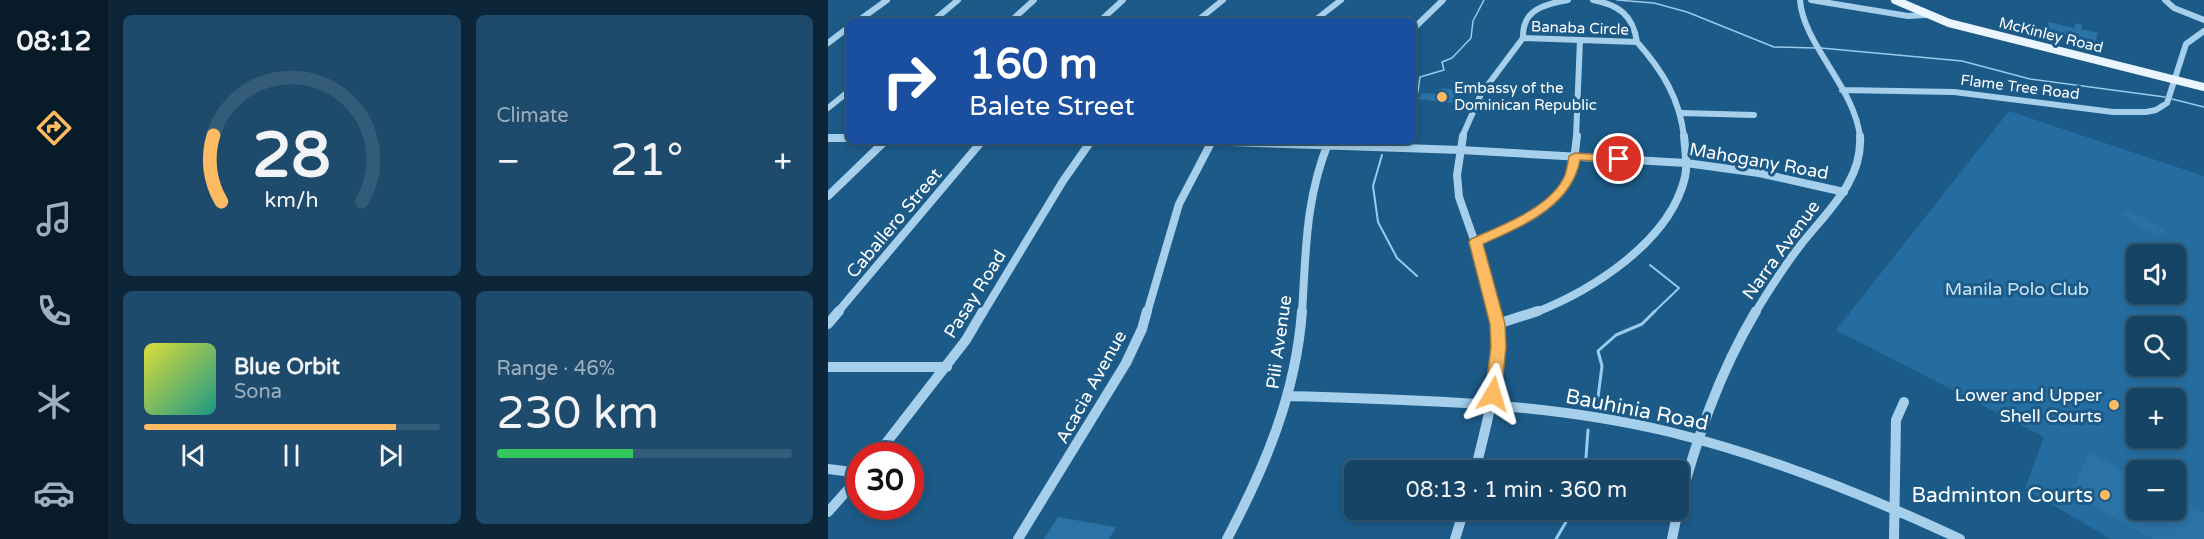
<!DOCTYPE html>
<meta charset="utf-8">
<style>
:root{--surface:#154465;--page:#1e4b6b;--text:#f1f3f6;--muted:#9db0bf;--line:#345c79;--accent:#fcbb63}
body{margin:0;font-family:"Varela Round",sans-serif;background:var(--page);color:var(--text);height:100vh;display:flex;flex-direction:column;font-size:22px;white-space:nowrap}
*{box-sizing:border-box;margin:0}
p{font-size:20px;color:var(--muted)}
.icon{flex:none;width:33px;height:33px;fill:none;stroke:currentColor;stroke-width:2;stroke-linecap:round;stroke-linejoin:round}
.map{position:relative;flex:1;overflow:hidden}
.details{display:flex;flex-direction:column;gap:15px;padding:15px;background:#0c2538;width:720px}
.details>*{flex:none}
.banner{position:absolute;left:18px;top:18px;width:570px;height:126px;border-radius:9px;box-shadow:0 3px 9px #0003,0 0 0 2px var(--line);background:#1a4fa0;color:#fff;overflow:hidden}
.controls{position:absolute;left:1298px;top:244px;display:grid;gap:12px}
.controls a{display:grid;place-items:center;width:60px;height:60px;border-radius:9px;background:var(--surface);box-shadow:0 3px 9px #0003,0 0 0 2px var(--line);font-size:30px}
.speed{position:absolute;left:18px;top:442px;display:flex;gap:12px;font-size:30px;font-weight:700;text-align:center}
.speed>*{display:grid;place-content:center;width:78px;height:78px;border-radius:50%;background:var(--surface);box-shadow:0 3px 9px #0003,0 0 0 2px var(--line);line-height:1}
.speed .limit{border:9px solid #d22;background:#fff;color:#111}
.pin{position:absolute;display:grid;place-items:center;width:51px;height:51px;color:#fff;margin:-26px;border:3px solid #fff;border-radius:50%;box-shadow:0 2px 6px #0007}
.me{position:absolute;width:66px;margin:-33px;rotate:7deg;stroke-linejoin:round;filter:drop-shadow(0 0 4px #0008)}
.turn{display:flex;align-items:center;gap:21px;height:126px;padding:0 24px;font-size:27px}
.turn .icon{width:78px;height:78px;stroke-width:2.5}
.turn b{display:block;font-size:42px;line-height:51px}
.big{font-size:45px;font-weight:600;line-height:1.1}
.details .widget{flex:1;display:flex;flex-direction:column;justify-content:center;gap:9px;min-width:0;padding:0 21px;border-radius:9px;background:var(--page)}
.details .dial{align-items:center;gap:0}
.dial svg{height:156px;overflow:visible;fill:none;stroke:var(--line);stroke-width:7;stroke-linecap:round;text-anchor:middle}
.dial text{fill:var(--text);stroke:none}
.song{display:flex;align-items:center;gap:18px}
.cover{width:72px;height:72px;border-radius:9px;background:linear-gradient(135deg,hsl(60 70% 55%),hsl(170 70% 35%))}
.played{height:6px;border-radius:3px;background:linear-gradient(90deg,var(--accent) 85%,var(--line) 85%)}
.keys{display:flex;justify-content:space-around;direction:ltr}
.heat{display:flex;justify-content:space-between;align-items:center;font-size:33px;direction:ltr}
.charge{height:9px;border-radius:4px;background:linear-gradient(90deg,#34c759 46%,var(--line) 0)}
.details .tiles{flex:1;display:grid;gap:15px;grid-template-columns:repeat(2,1fr)}
.trip{position:absolute;left:516px;top:460px;width:345px;height:60px;border-radius:9px;background:var(--surface);box-shadow:0 3px 9px #0003,0 0 0 2px var(--line);font-weight:600;line-height:60px;text-align:center}
main{display:flex;flex:1;min-height:0}
.tab-bar{display:flex;flex-direction:column;width:108px;justify-content:space-around;align-items:center;background:#081b28;color:var(--muted)}
.tab-bar .icon{width:42px;height:42px}
.tab-bar .selected{color:var(--accent)}
.tab-bar b{font-size:27px;color:var(--text)}
.map>svg:first-child{display:block}
.green{fill:#256da0;fill-rule:evenodd}
.lines{fill:none;stroke-linecap:round;stroke-linejoin:round}
.stream-far2{stroke:#98cbed;stroke-width:1.5}
.stream-far1{stroke:#98cbed;stroke-width:2}
.stream{stroke:#98cbed;stroke-width:3}
.building{fill:#2b72a5}
.minor-far2{stroke:#a5cfeb;stroke-width:6}
.minor-far1{stroke:#a5cfeb;stroke-width:8}
.minor{stroke:#a5cfeb;stroke-width:10}
.major{stroke:#eaf5ff;stroke-width:8}
.route{fill:#fcbb63;stroke:#a47a40;stroke-width:1.5}
.poi-dot{fill:#fcbb63;stroke:#1c5a87;stroke-width:2}
.labels{text-anchor:middle;dominant-baseline:central;stroke-width:6;stroke-linejoin:round;paint-order:stroke}
.far-street-label{font-size:15px;fill:#fff;stroke:#1c5a87}
.far-poi-label{font-size:15px;fill:#fff;stroke:#1c5a87;text-anchor:start}
.street-label{font-size:18px;fill:#fff;stroke:#1c5a87}
.park-label{font-size:18px;fill:#cae5f8;stroke:#1c5a87}
.poi-label{font-size:18px;fill:#fff;stroke:#1c5a87;text-anchor:end}
.near-street-label{font-size:21px;fill:#fff;stroke:#1c5a87}
.near-poi-label{font-size:21px;fill:#fff;stroke:#1c5a87;text-anchor:end}
</style>
<main>
<nav class="tab-bar">
<b>08:12</b>
<svg class="icon selected" aria-label="directions" viewBox="0 0 24 24"><path d="M12 3l9 9-9 9-9-9zM9 14v-3h6M13 9l2 2-2 2"/></svg>
<svg class="icon" aria-label="music" viewBox="0 0 24 24"><path d="M9 18V5l10-2v13"/><circle cx="6" cy="18" r="3"/><circle cx="16" cy="16" r="3"/></svg>
<svg class="icon" aria-label="phone" viewBox="0 0 24 24"><path d="M5 4h4l2 5-3 2q2 4 5 5l2-3 5 2v4C11 20 4 13 5 4z"/></svg>
<svg class="icon" aria-label="climate" viewBox="0 0 24 24"><path d="M12 3v18M4 7l16 10M4 17L20 7"/></svg>
<svg class="icon" aria-label="car" viewBox="0 0 24 24"><path d="M5 17H2v-5l4-1 3-4h7l3 4 3 1v5h-3M9 17h6M6 11h13"/><circle cx="7" cy="17" r="2"/><circle cx="17" cy="17" r="2"/></svg>
</nav>
<section class="details">
<div class="tiles">
<div class="widget dial"><svg viewBox="0 0 100 80">
<path d="M14 69A42 42 0 1 1 86 69"/>
<path d="M14 69A42 42 0 0 1 10 35" stroke="#fcbb63"/>
<text x="50" y="56" font-size="32" font-weight="700">28</text>
<text x="50" y="72" font-size="11">km/h</text>
</svg></div>
<div class="widget"><p>Climate</p>
<div class="heat"><a>−</a><b class="big">21°</b><a>+</a></div>
</div>
<div class="widget">
<div class="song"><i class="cover"></i><div><b>Blue Orbit</b><p>Sona</p></div></div>
<div class="played"></div>
<div class="keys"><svg class="icon" aria-label="previous" viewBox="0 0 24 24"><path d="M18 5L8 12l10 7zM5 5v14"/></svg><svg class="icon" aria-label="pause" viewBox="0 0 24 24"><path d="M8 5v14M16 5v14"/></svg><svg class="icon" aria-label="next" viewBox="0 0 24 24"><path d="M6 5l10 7-10 7zM19 5v14"/></svg></div>
</div>
<div class="widget"><p>Range · 46%</p><b class="big">230 km</b><div class="charge"></div></div>
</div>
</section>
<div class="map">
<svg width="1376" height="539" viewBox="0 0 1376 539">
<rect width="100%" height="100%" fill="#1c5a87"/>
<path class="green" d="M1181,111l195,65v363h-93l-86,-50 19,-52 -208,-107zM1308,255h39v39h-39zM1308,327h39v39h-39zM1308,399h39v39h-39zM1308,471h39v39h-39z"/>
<g class="lines">
<path class="stream-far2" d="M789,0l37,3 33,9 87,35 41,1
M993,48l141,13 68,18 135,18
M585,95l5,-3 2,-15 24,-7 -2,-8 10,-4 19,-20 2,-17 11,-21
M1344,99l32,8"/>
<path class="stream-far1" d="M554,155l-9,31 5,36 19,36 20,18
M822,265l29,23 -26,25"/>
<path class="stream" d="M769,405l5,-39 -4,-15 18,-16 26,-11 13,-13
M757,471l3,-41
M728,539l17,-29"/>
</g>
<path class="building" d="M1221,22l25,6 2,-5 7,2 -2,4 17,4 -4,13 -7,-2 -2,6 -9,-3 3,-8 -18,-5 -1,5 -17,-4z
M615,88l21,3 -8,13 -38,-5 4,-6 15,1z
M1301,211l28,14 10,8 -11,1 -9,-3 -27,-18z
M1261,452l47,25v33h39v-13l29,15v27h-51l-82,-45z
M230,517l58,10 -7,12h-65z"/>
<g class="lines">
<path class="minor-far2" d="M765,0c26,5 40,15 44,42
M972,0c3,44 55,88 60,137
M983,0l97,16 18,-1
M1337,0l9,8 30,12
M30,21l29,-21
M105,21l25,-21
M183,21l23,-21
M272,21l23,-21
M369,21l26,-21
M486,21l27,-21
M585,29l30,-29
M695,38l114,4
M695,38c-1,-28 21,-34 45,-38
M809,42c25,28 43,57 47,95
M0,43l21,-16
M1014,90l112,2 159,20h33l10,-2 11,-7 19,-59 18,-13
M0,108l21,-17
M854,113l72,2
M634,137l19,-43 42,-56
M748,137l4,-97"/>
<path class="minor-far1" d="M635,136l-6,39 2,22 26,74 11,42
M0,138h21
M373,141l260,9 225,13 73,10 85,19
M0,196l57,-55
M647,242c33,-14 78,-29 94,-65 6,-13 6,-28 8,-41
M9,313l145,-172
M155,313l80,-132 28,-40
M319,313l32,-109 33,-63
M474,313c4,-61 3,-114 27,-172
M706,313c57,-22 136,-71 151,-136 3,-13 0,-28 -1,-41
M927,313c14,-23 28,-45 44,-66 26,-34 64,-65 61,-111"/>
<path class="minor" d="M0,324l11,-13
M669,324l41,-13
M0,367h119
M462,396c127,4 256,6 380,36 101,25 196,63 290,107
M48,456l90,-116 17,-29
M0,469l32,4
M647,471c13,-53 29,-105 20,-160
M850,509c18,-69 41,-136 78,-198
M0,512l32,-36
M190,539l108,-176 16,-34 5,-18
M399,539c38,-72 69,-145 75,-228
M627,539l9,-29
M844,539l6,-29
M1066,539l2,-119 8,-18"/>
<path class="major" d="M1067,0l54,23 255,64"/>
</g>
<path class="route" d="M747,153l44,3 6,3 -6,3 -39,-2c-9,47 -58,66 -97,84l22,80 1,23 -5,47 -2,5 -6,2 -6,-2 -2,-5 6,-47 -1,-23 -21,-82 2,-3c30,-13 81,-32 94,-64 2,-6 3,-13 4,-19z"/>
<g class="poi-dot">
<circle cx="614" cy="97" r="6"/>
<circle cx="1286" cy="405" r="6"/>
<circle cx="1277" cy="495" r="6"/>
</g>
<g class="labels">
<g class="far-street-label">
<text transform="translate(752 28) rotate(2)">Banaba Circle</text>
<text transform="translate(1223 35) rotate(14)">McKinley Road</text>
<text transform="translate(1192 87) rotate(7)">Flame Tree Road</text>
</g>
<g class="far-poi-label">
<text x="626" y="88">Embassy of the<tspan x="626" dy="17">Dominican Republic</tspan></text>
</g>
<g class="street-label">
<text transform="translate(931 161) rotate(10)">Mahogany Road</text>
<text transform="translate(66 223) rotate(-50)">Caballero Street</text>
<text transform="translate(953 250) rotate(-54)">Narra Avenue</text>
<text transform="translate(147 294) rotate(-58)">Pasay Road</text>
<text transform="translate(451 342) rotate(-82)">Pili Avenue</text>
<text transform="translate(263 387) rotate(-61)">Acacia Avenue</text>
</g>
<g class="park-label">
<text x="1189" y="289">Manila Polo Club</text>
</g>
<g class="poi-label">
<text x="1274" y="395">Lower and Upper<tspan x="1274" dy="21">Shell Courts</tspan></text>
</g>
<g class="near-street-label">
<text transform="translate(809 410) rotate(11)">Bauhinia Road</text>
</g>
<g class="near-poi-label">
<text x="1265" y="495">Badminton Courts</text>
</g>
</g>
</svg>
<div class="controls">
<a><svg class="icon" aria-label="sound" viewBox="0 0 24 24"><path d="M4 9h4l5-4v14l-5-4H4zM17 9q2 3 0 6"/></svg></a>
<a><svg class="icon" aria-label="search" viewBox="0 0 24 24"><circle cx="10" cy="10" r="6"/><path d="M15 15l6 6"/></svg></a>
<a>+</a>
<a>−</a>
</div>
<div class="speed"><div class="limit">30</div></div>
<div class="pin" style="left:791px;top:159px;background:#d93025"><svg class="icon" aria-label="arrive" viewBox="0 0 24 24"><path d="M6 21V4h12l-3 4 3 4H6"/></svg></div>
<svg class="me" style="left:665px;top:394px" viewBox="-20 -20 40 40"><path d="M0-17L14 15 0 8-14 15z" fill="#fcbb63" stroke="#fff" stroke-width="4"/></svg>
<div class="trip">08:13 · 1 min · 360 m</div>
<div class="banner">
<div class="turn"><svg class="icon" aria-label="right" viewBox="0 0 24 24"><path d="M7 20v-9h11M14 6l5 5-5 5"/></svg><div><b>160 m</b>Balete Street</div></div>
</div>
</div>
</main>
